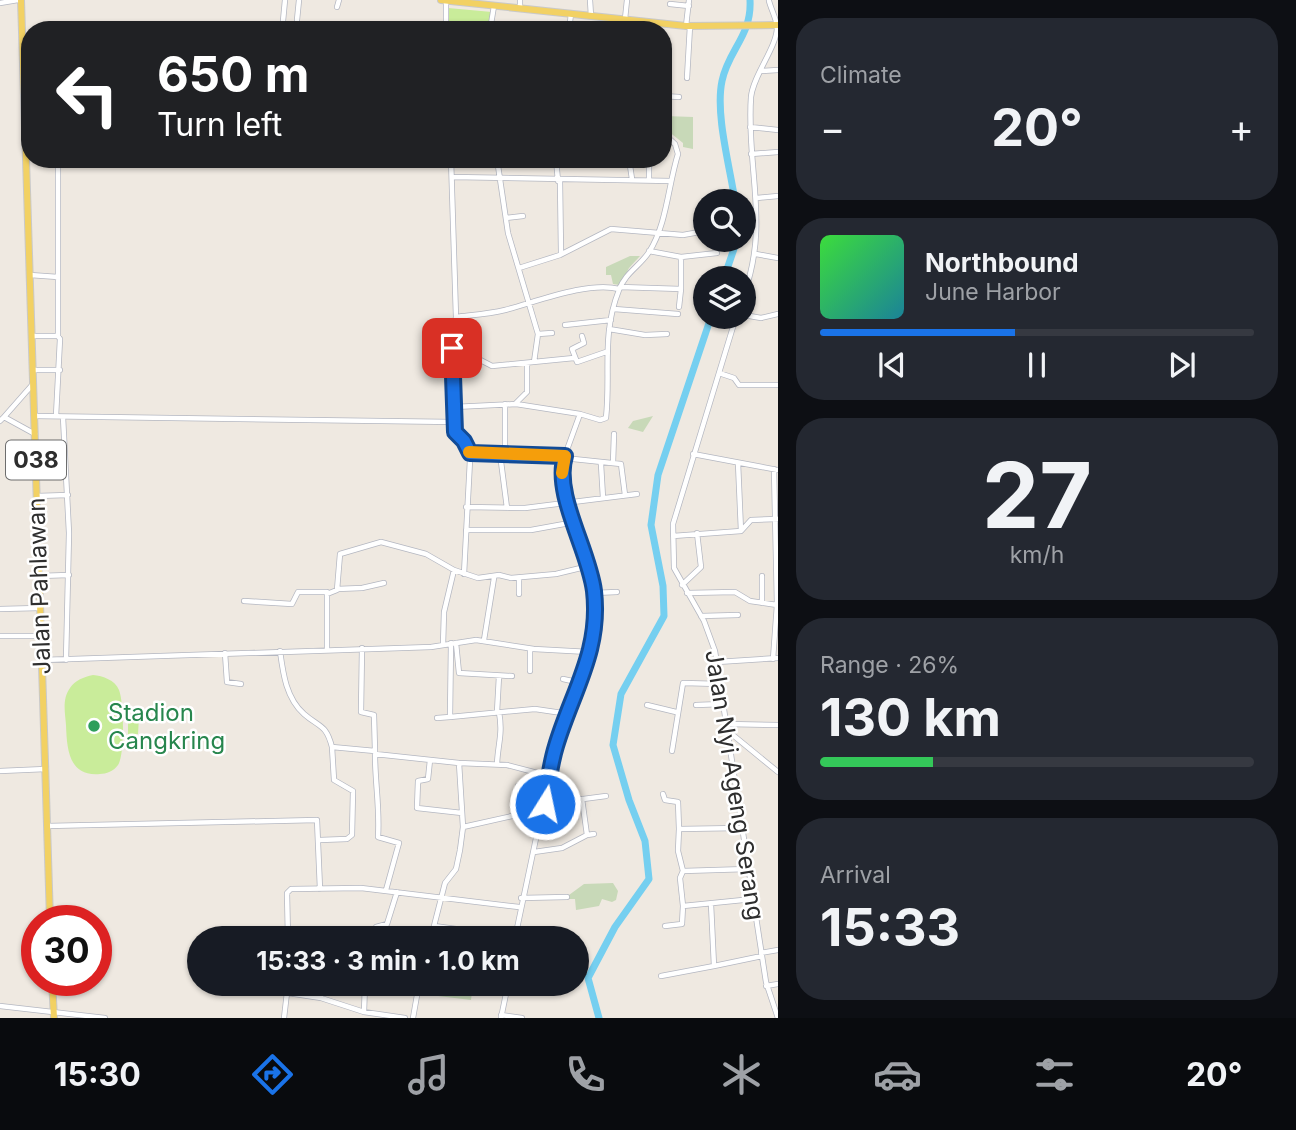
<!DOCTYPE html>
<meta charset="utf-8">
<style>
:root{--surface:#171b24;--page:#242831;--text:#f1f3f6;--muted:#9ea1a6;--line:#363941;--accent:#1a73e8}
body{margin:0;font-family:Inter,sans-serif;background:var(--page);color:var(--text);height:100vh;display:flex;flex-direction:column;font-size:26px;white-space:nowrap}
*{box-sizing:border-box;margin:0}
p{font-size:23px;color:var(--muted)}
.icon{flex:none;width:38px;height:38px;fill:none;stroke:currentColor;stroke-width:2;stroke-linecap:round;stroke-linejoin:round}
.map{position:relative;flex:1;overflow:hidden}
.side{display:flex;flex-direction:column;gap:18px;padding:18px;background:#0d0f14;width:518px}
.side>*{flex:none}
.guide{position:absolute;left:21px;top:21px;width:651px;height:147px;border-radius:28px;box-shadow:0 2px 5px #0004;background:#202124;color:#fff;overflow:hidden}
.buttons{position:absolute;left:693px;top:189px;display:grid;gap:14px}
.buttons a{display:grid;place-items:center;width:63px;height:63px;border-radius:50%;background:var(--surface);box-shadow:0 2px 5px #0004;font-size:35px}
.speed{position:absolute;left:21px;top:905px;display:flex;gap:14px;font-size:35px;font-weight:700;text-align:center}
.speed>*{display:grid;place-content:center;width:91px;height:91px;border-radius:50%;background:var(--surface);box-shadow:0 2px 5px #0004;line-height:1}
.speed .limit{border:10px solid #d22;background:#fff;color:#111}
.pin{position:absolute;display:grid;place-items:center;width:60px;height:60px;color:#fff;margin:-30px;border-radius:14px;box-shadow:0 4px 10px #0006}
.me{position:absolute;width:77px;margin:-38px;rotate:10deg;stroke-linejoin:round;filter:drop-shadow(0 0 5px #0008)}
.turn{display:flex;align-items:center;gap:24px;height:147px;padding:0 21px;font-size:32px}
.turn .icon{width:91px;height:91px;stroke-width:2.5}
.turn b{display:block;font-size:49px;line-height:60px}
.big{font-size:52px;font-weight:700;line-height:1.1}
.side .tile{flex:1;display:flex;flex-direction:column;justify-content:center;gap:10px;min-width:0;padding:0 24px;border-radius:28px;background:var(--page)}
.side .dial{align-items:center;gap:0}
.dial b{font-size:91px;line-height:1}
.song{display:flex;align-items:center;gap:21px}
.cover{width:84px;height:84px;border-radius:10px;background:linear-gradient(135deg,hsl(120 70% 55%),hsl(190 70% 35%))}
.played{height:7px;border-radius:4px;background:linear-gradient(90deg,var(--accent) 45%,var(--line) 45%)}
.keys{display:flex;justify-content:space-around;direction:ltr}
.heat{display:flex;justify-content:space-between;align-items:center;font-size:38px;direction:ltr}
.charge{height:10px;border-radius:5px;background:linear-gradient(90deg,#34c759 26%,var(--line) 0)}
.trip{position:absolute;left:187px;top:926px;width:402px;height:70px;border-radius:35px;background:var(--surface);box-shadow:0 2px 5px #0004;font-weight:700;line-height:70px;text-align:center}
.tabs{display:flex;height:112px;justify-content:space-around;align-items:center;background:#090b0e;color:var(--muted)}
.tabs .icon{width:49px;height:49px}
.tabs .active{color:var(--accent)}
.tabs b{font-size:32px;color:var(--text)}
main{display:flex;flex:1;min-height:0}
.map>svg:first-child{display:block}
.cemetery{fill:#c8d9b8}
.pitch{fill:#c9ec9a}
.lines{fill:none;stroke-linecap:round;stroke-linejoin:round}
.river{stroke:#75cff0;stroke-width:7}
.minor-casing{stroke:#b4b7c1;stroke-width:6}
.major-casing{stroke:#c9c9c9;stroke-width:8}
.minor{stroke:#fff;stroke-width:4.5}
.major{stroke:#f2d163;stroke-width:6}
.route-casing{stroke:#114b97;stroke-width:18}
.route{stroke:#1a73e8;stroke-width:12}
.slow{stroke:#f59e0b;stroke-width:12}
.leisure-dot{fill:#2e9e5b;stroke:#fff;stroke-width:2.5}
.labels{text-anchor:middle;dominant-baseline:central;stroke-width:5;stroke-linejoin:round;paint-order:stroke}
.shield{fill:#fff;stroke:#6d6d6d;stroke-width:2}
.shield-label{font-size:23px;font-weight:bold;fill:#2e2e2e}
.street-label{font-size:24px;fill:#2e2e2e;stroke:#fff}
.leisure-label{font-size:24px;fill:#27864d;stroke:#fff;text-anchor:start}
</style>
<main>
<div class="map">
<svg width="778" height="1018" viewBox="0 0 778 1018">
<rect width="100%" height="100%" fill="#efe9e1"/>
<path class="cemetery" d="M665,116l28,1v32l-10,-2v-4l-20,-16z
M630,256h10l-11,12 -9,17 -7,-1 -2,-9h-5v-8z
M653,416l-10,16 -15,-4 5,-7z
M613,883l5,8 -2,9 -4,2 -10,-3 -3,7 -23,4 -1,-11h-7l1,-4 15,-11z
M441,984h32l-2,16 -33,-4z"/>
<path class="pitch" d="M448,8l44,4 -3,18h-41z
M93,675c10,1 22,5 26,15 5,12 6,65 -1,75 -4,6 -12,9 -18,9 -32,3 -33,-26 -34,-49 -1,-13 -4,-26 4,-37 5,-8 14,-11 23,-13z
M128,717h11l-1,17 -10,1z"/>
<g class="lines">
<path class="river" d="M735,201c-5,-34 -20,-87 -13,-120 6,-31 30,-45 28,-81
M724,278l13,-38
M599,1018l-11,-40 27,-51 34,-48 -4,-38 -16,-41 -16,-55 8,-51 43,-78 -1,-30 -12,-61 7,-50 53,-158"/>
<defs>
<path id="minor" d="M446,0v30
M590,0l1,16
M0,3l18,-3
M670,4l19,2
M337,7l2,-7
M520,8v-8
M625,19l2,-19
M297,20l2,-20
M283,21l2,-21
M637,21v9
M686,26l3,-26
M490,30l4,-24
M569,30l2,-16
M760,71l18,-1
M687,78l3,-52
M663,96l16,1
M750,127l28,3
M751,154l27,-2
M451,159l5,158 -4,20 2,85 1,10 9,9 6,19 -6,114
M497,159l11,74 30,101 -4,28
M556,159l2,22
M629,159l3,20
M452,177l219,4
M649,178v-19
M560,181l1,72
M757,198l21,-2
M506,218l17,-2
M649,251l32,6 36,-4
M756,254l22,4
M519,268l41,-13 51,-26 72,6 22,-4
M30,275l28,2v59
M58,277v-118
M620,287l61,2v-32
M744,294c26,-71 2,-126 7,-197 2,-22 27,-51 26,-71 -1,-8 -6,-17 -8,-25
M679,307l2,-18
M614,309l64,5
M744,315l17,3 17,-4
M456,317c16,-2 33,-3 49,-7 31,-8 83,-29 114,-21
M736,317l-63,207 1,44 30,53 11,30 51,331 12,36
M565,325l46,-5
M609,329l36,6 22,-1
M538,334l14,-1
M32,336h26l2,3 -4,77
M582,336l2,7 -12,6 5,13 29,-10
M452,348l11,3 29,15 82,-8
M33,370h27
M719,373l15,5 5,7h39
M516,403l11,-11v-29
M505,404v50
M454,407l62,-3 64,10
M35,416l419,6
M4,417l29,-33
M63,417l6,116 -3,127
M0,421l4,-4 31,17
M470,453l94,3
M500,454l7,54
M693,454l85,16
M564,458l57,6 4,31
M613,463l1,-29
M738,463l3,68
M601,464l2,34
M37,496l31,-1
M466,507l59,1 112,-14
M466,530h65l44,-8
M673,536l68,-5 10,-11 27,-1
M39,576l30,-1
M519,578v16
M682,585l19,-18 -4,-34
M337,589l25,-1 22,-5
M594,593l23,-1
M687,593l48,-1 15,9 27,4
M244,601l48,3 6,-12h29
M762,603v-27
M0,609l40,-1
M701,616l37,-1
M0,636h40
M484,640l10,-62
M456,643l3,30 53,3
M443,645l1,-33 10,-42 24,8 21,-3 12,3 45,-4 33,-8
M362,648l-1,64 13,3 1,36
M327,649v-55l10,-4 3,-36 41,-12 45,12 28,16
M280,651c3,22 6,47 24,63 16,14 22,10 28,33l43,4v3
M225,653l2,29 14,2
M773,659l4,-54 -3,-136
M42,660l389,-13 45,-7 58,9 55,3
M717,662l61,-4
M530,671v-22
M563,679l18,4
M647,705l29,7
M696,705l27,-1
M497,712l2,-36
M450,717l85,-8 34,5
M437,718l13,-1 1,-74
M726,724l52,1
M728,731l50,41
M672,751l11,-68 37,1
M430,760l-2,19 -10,2 -1,27 45,5
M497,764c1,-21 6,-30 2,-52
M0,771l46,-2
M518,786l1,29
M663,794l2,6 13,2 1,27 62,-1
M47,826l270,-6 3,69
M463,827l58,-13 24,-10 61,-8
M679,829l-1,22 5,20
M587,835l7,-1
M320,840l27,-1 5,-4 1,-44 -19,-11 -2,-33
M534,852l28,-4 25,-13 -5,-36
M748,869l-65,2 -3,7 3,28 70,-7
M386,890l13,-47 -21,-6c2,-28 -3,-54 -3,-83l84,9 48,2 42,11
M521,898l46,-1
M711,904l3,62 48,-10
M434,926l11,-43 11,-14 4,-19 3,-23 -4,-64
M665,926l17,-2 1,-18
M288,938l-1,-45 4,-4 70,-1 158,19
M372,938l4,-11 11,-3 10,-32
M430,938l4,-12 81,11
M515,938l39,-185 33,-87 7,-36 -3,-56 -29,-96 2,-20 16,-44 20,6 6,-2c5,-45 -5,-83 13,-128 6,-17 21,-24 30,-38 18,-28 19,-66 29,-98l-3,-10 -12,-11
M761,953l17,-3
M661,976l53,-10
M320,984l1,14 43,14 41,6
M766,986l12,-2
M288,993l33,5
M0,1006l105,12
M364,1012l1,-28
M501,1015l21,3
M284,1018l4,-34
M413,1018l6,-34
M501,1018l7,-34"/>
<path id="major" d="M21,0l29,920
M441,0l245,26 92,-1
M52,980l2,38"/>
</defs>
<use href="#minor" class="minor-casing"/>
<use href="#major" class="major-casing"/>
<use href="#minor" class="minor"/>
<use href="#major" class="major"/>
</g>
<g class="lines">
<defs>
<path id="route" d="M452,348l3,84 9,9 6,12 95,3c-12,38 24,94 29,135 7,60 -22,101 -38,155 -6,19 -8,39 -11,58"/>
</defs>
<use href="#route" class="route-casing"/>
<use href="#route" class="route"/>
<path class="slow" d="M469,452l96,4 -3,17"/>
</g>
<circle class="leisure-dot" cx="94" cy="726" r="7"/>
<g class="labels">
<rect class="shield" x="6" y="440.5" width="60" height="39" rx="5"/>
<g class="shield-label">
<text x="36" y="460">038</text>
</g>
<g class="street-label">
<text transform="translate(39 586) rotate(-92)">Jalan Pahlawan</text>
<text transform="translate(735 785) rotate(81)">Jalan Nyi Ageng Serang</text>
</g>
<g class="leisure-label">
<text x="108" y="712">Stadion<tspan x="108" dy="28">Cangkring</tspan></text>
</g>
</g>
</svg>
<div class="buttons">
<a><svg class="icon" aria-label="search" viewBox="0 0 24 24"><circle cx="10" cy="10" r="6"/><path d="M15 15l6 6"/></svg></a>
<a><svg class="icon" aria-label="layers" viewBox="0 0 24 24"><path d="M12 4l9 5-9 5-9-5zM3 14l9 5 9-5"/></svg></a>
</div>
<div class="speed"><div class="limit">30</div></div>
<div class="pin" style="left:452px;top:348px;background:#d93025"><svg class="icon" aria-label="arrive" viewBox="0 0 24 24"><path d="M6 21V4h12l-3 4 3 4H6"/></svg></div>
<svg class="me" style="left:545px;top:804px" viewBox="-20 -20 40 40"><circle r="17" fill="#1a73e8" stroke="#fff" stroke-width="3"/><path d="M0-11L8 9 0 5-8 9z" fill="#fff"/></svg>
<div class="trip">15:33 · 3 min · 1.0 km</div>
<div class="guide">
<div class="turn"><svg class="icon" aria-label="left" viewBox="0 0 24 24"><path d="M17 20v-9H6M10 6l-5 5 5 5"/></svg><div><b>650 m</b>Turn left</div></div>
</div>
</div>
<section class="side">
<div class="tile"><p>Climate</p>
<div class="heat"><a>−</a><b class="big">20°</b><a>+</a></div>
</div>
<div class="tile">
<div class="song"><i class="cover"></i><div><b>Northbound</b><p>June Harbor</p></div></div>
<div class="played"></div>
<div class="keys"><svg class="icon" aria-label="previous" viewBox="0 0 24 24"><path d="M18 5L8 12l10 7zM5 5v14"/></svg><svg class="icon" aria-label="pause" viewBox="0 0 24 24"><path d="M8 5v14M16 5v14"/></svg><svg class="icon" aria-label="next" viewBox="0 0 24 24"><path d="M6 5l10 7-10 7zM19 5v14"/></svg></div>
</div>
<div class="tile dial"><b>27</b><p>km/h</p></div>
<div class="tile"><p>Range · 26%</p><b class="big">130 km</b><div class="charge"></div></div>
<div class="tile"><p>Arrival</p><b class="big">15:33</b></div>
</section>
</main>
<nav class="tabs">
<b>15:30</b>
<svg class="icon active" aria-label="directions" viewBox="0 0 24 24"><path d="M12 3l9 9-9 9-9-9zM9 14v-3h6M13 9l2 2-2 2"/></svg>
<svg class="icon" aria-label="music" viewBox="0 0 24 24"><path d="M9 18V5l10-2v13"/><circle cx="6" cy="18" r="3"/><circle cx="16" cy="16" r="3"/></svg>
<svg class="icon" aria-label="phone" viewBox="0 0 24 24"><path d="M5 4h4l2 5-3 2q2 4 5 5l2-3 5 2v4C11 20 4 13 5 4z"/></svg>
<svg class="icon" aria-label="climate" viewBox="0 0 24 24"><path d="M12 3v18M4 7l16 10M4 17L20 7"/></svg>
<svg class="icon" aria-label="car" viewBox="0 0 24 24"><path d="M5 17H2v-5l4-1 3-4h7l3 4 3 1v5h-3M9 17h6M6 11h13"/><circle cx="7" cy="17" r="2"/><circle cx="17" cy="17" r="2"/></svg>
<svg class="icon" aria-label="filters" viewBox="0 0 24 24"><path d="M4 7h16M4 17h16"/><circle cx="9" cy="7" r="2"/><circle cx="15" cy="17" r="2"/></svg>
<b>20°</b>
</nav>
